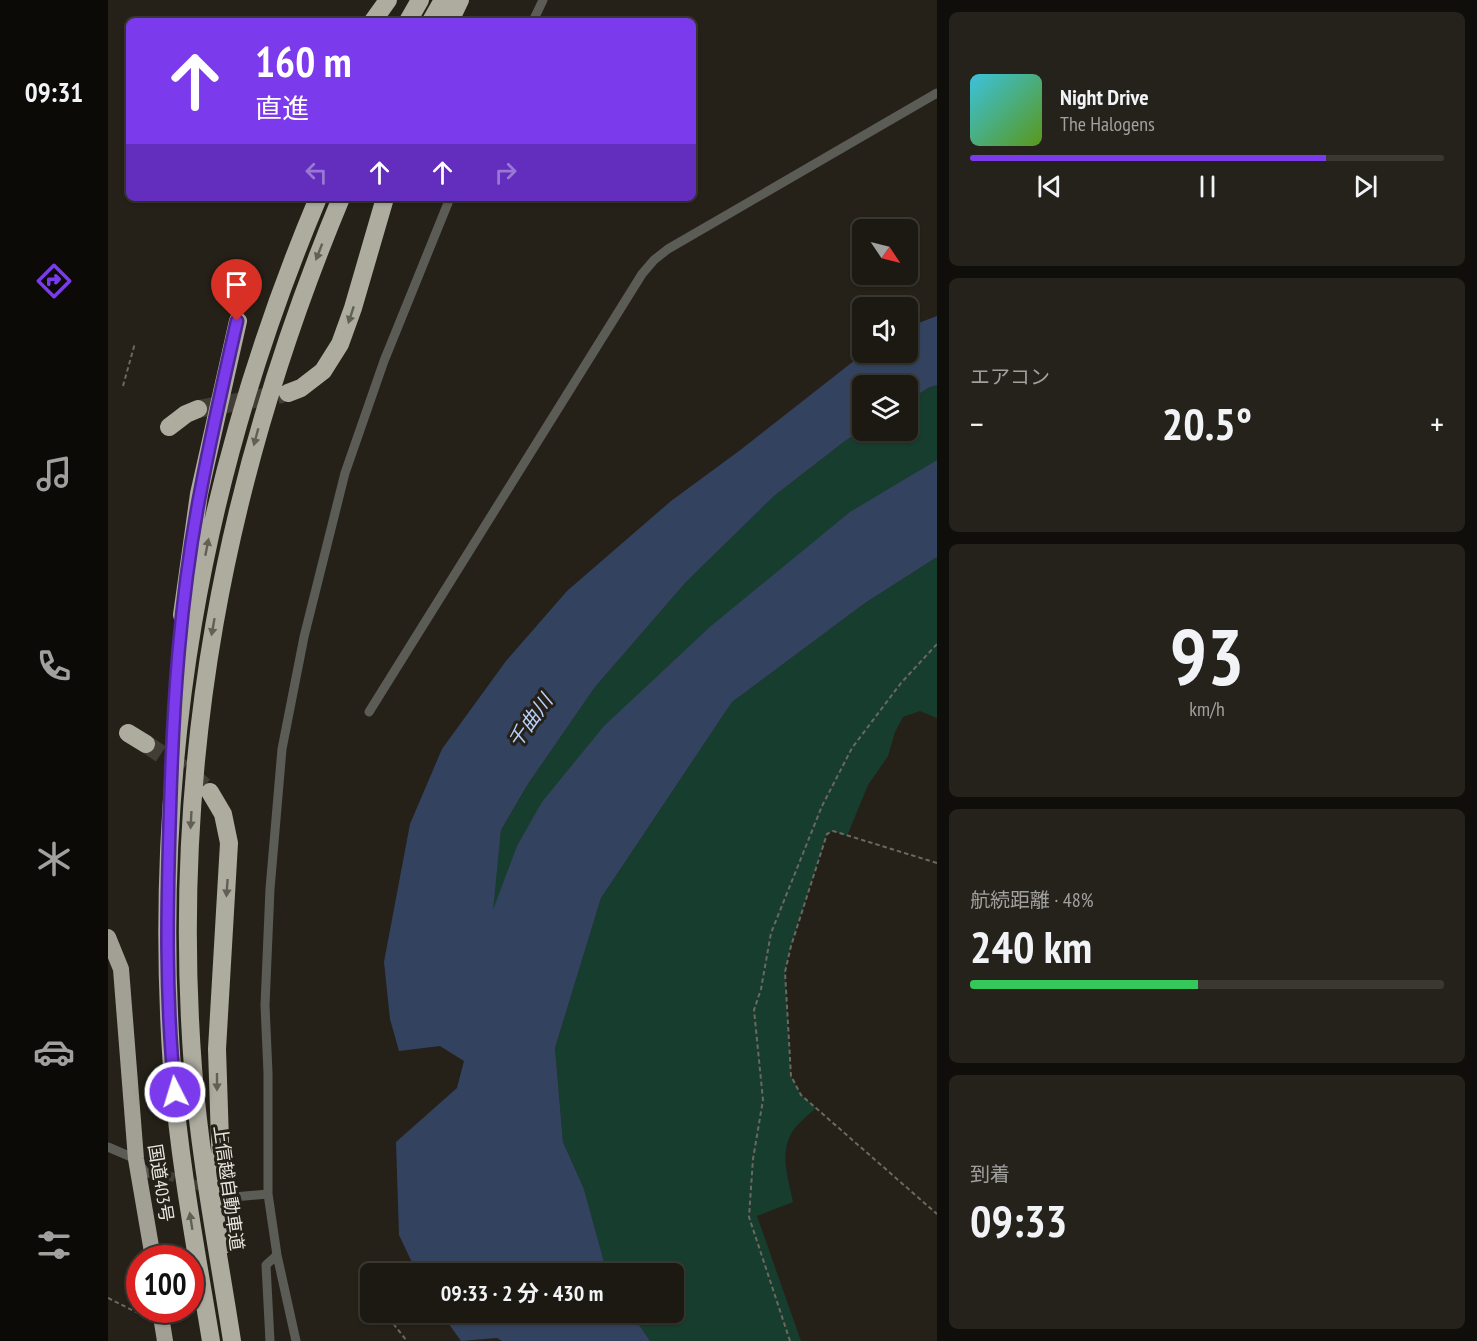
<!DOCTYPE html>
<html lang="ja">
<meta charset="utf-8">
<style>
:root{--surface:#1c1912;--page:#25221b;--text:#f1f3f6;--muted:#a0a09f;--line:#3a3832;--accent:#7c3aed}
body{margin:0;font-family:"PT Sans Narrow","Noto Sans JP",sans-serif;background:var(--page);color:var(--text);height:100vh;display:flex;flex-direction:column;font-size:22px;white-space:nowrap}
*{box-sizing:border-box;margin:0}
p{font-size:20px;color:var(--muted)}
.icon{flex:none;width:33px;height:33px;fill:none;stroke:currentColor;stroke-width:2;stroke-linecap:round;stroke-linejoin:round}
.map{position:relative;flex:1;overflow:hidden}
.side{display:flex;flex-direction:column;gap:12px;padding:12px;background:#0f0e0a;width:540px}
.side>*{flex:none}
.guide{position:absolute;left:18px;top:18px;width:570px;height:183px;border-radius:9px;box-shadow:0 2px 4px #0004,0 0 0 2px var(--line);background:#7c3aed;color:#fff;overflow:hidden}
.needle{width:39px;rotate:125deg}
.controls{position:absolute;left:744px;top:219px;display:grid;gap:12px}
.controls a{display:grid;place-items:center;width:66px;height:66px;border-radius:9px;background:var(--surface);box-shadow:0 2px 4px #0004,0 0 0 2px var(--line);font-size:30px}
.speed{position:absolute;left:18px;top:1245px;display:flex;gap:12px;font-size:30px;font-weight:700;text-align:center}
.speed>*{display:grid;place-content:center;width:78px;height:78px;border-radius:50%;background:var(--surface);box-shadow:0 2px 4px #0004,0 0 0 2px var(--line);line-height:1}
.speed .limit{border:9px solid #d22;background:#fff;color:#111}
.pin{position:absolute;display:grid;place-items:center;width:51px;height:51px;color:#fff;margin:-62px -26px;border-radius:50% 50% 50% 0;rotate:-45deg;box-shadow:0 0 6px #0007}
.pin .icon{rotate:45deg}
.me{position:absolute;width:66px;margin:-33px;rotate:355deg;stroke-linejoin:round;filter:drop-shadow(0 0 4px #0008)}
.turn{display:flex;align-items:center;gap:21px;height:126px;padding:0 30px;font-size:27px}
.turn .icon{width:78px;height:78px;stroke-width:2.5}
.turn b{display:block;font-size:42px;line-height:51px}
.lanes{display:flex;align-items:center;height:57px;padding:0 30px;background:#0003;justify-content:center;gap:30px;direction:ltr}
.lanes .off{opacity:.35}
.big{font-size:45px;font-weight:700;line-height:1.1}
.side .widget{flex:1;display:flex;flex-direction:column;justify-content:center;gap:9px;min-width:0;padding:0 21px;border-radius:9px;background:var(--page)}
.side .dial{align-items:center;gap:0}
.dial b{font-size:78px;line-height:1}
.song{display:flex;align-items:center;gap:18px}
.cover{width:72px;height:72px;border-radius:9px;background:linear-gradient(135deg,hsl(190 70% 55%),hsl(90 70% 35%))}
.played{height:6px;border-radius:3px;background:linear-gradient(90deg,var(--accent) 75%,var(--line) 75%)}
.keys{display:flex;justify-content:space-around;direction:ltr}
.heat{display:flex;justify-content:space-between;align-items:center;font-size:33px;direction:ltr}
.charge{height:9px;border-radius:4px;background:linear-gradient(90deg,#34c759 48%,var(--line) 0)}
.trip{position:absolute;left:252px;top:1263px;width:324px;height:60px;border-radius:9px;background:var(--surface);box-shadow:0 2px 4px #0004,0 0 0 2px var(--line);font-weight:700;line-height:60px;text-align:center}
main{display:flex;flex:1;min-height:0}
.tab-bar{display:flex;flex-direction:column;width:108px;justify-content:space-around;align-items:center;background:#0b0a07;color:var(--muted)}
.tab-bar .icon{width:42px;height:42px}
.tab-bar .current{color:var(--accent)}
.tab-bar b{font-size:27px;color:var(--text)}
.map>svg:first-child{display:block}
.green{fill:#173d2e}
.water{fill:#33435f}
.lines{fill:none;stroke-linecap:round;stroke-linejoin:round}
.minor-tunnel{stroke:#423e36;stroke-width:9;stroke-dasharray:9 4.5;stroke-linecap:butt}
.motorway-tunnel{stroke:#423e36;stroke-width:18;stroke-dasharray:18 9;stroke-linecap:butt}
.path{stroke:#6b6860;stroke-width:2;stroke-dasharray:4.5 3;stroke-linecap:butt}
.minor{stroke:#5c5c56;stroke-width:9}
.trunk{stroke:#a2a095;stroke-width:16}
.motorway{stroke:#adac9f;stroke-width:18}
.oneway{fill:#626055}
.route-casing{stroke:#51269a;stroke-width:15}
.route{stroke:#7c3aed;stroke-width:10}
.labels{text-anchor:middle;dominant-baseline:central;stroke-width:6;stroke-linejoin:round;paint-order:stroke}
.street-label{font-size:18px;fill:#e7e5de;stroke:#252118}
.water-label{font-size:20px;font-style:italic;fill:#b7d0fb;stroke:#252118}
</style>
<main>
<nav class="tab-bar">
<b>09:31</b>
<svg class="icon current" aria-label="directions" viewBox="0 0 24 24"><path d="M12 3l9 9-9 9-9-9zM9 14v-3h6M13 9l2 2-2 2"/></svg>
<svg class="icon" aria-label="music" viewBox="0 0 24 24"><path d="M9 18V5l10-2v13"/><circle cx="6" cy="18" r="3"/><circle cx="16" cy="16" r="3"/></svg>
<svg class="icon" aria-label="phone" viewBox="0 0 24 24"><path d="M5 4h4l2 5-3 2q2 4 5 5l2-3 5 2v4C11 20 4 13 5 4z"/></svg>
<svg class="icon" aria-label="climate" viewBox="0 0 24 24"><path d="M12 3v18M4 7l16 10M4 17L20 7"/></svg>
<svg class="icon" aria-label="car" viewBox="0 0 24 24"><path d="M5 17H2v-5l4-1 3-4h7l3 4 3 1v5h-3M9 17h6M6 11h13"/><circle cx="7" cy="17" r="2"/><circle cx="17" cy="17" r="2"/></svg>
<svg class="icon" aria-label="filters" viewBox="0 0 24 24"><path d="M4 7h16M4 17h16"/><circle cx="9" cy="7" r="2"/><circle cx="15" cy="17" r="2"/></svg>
</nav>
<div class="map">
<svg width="829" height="1341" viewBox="0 0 829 1341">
<rect width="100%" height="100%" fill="#252118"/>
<path class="green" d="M829,385v75l-17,11 -428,442 9,-83 27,-46 67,-97 91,-105 88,-86 71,-55 17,-11h46v-29l20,-13z
M829,557v161l-17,-7 -17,6 -8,15 -7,24 -20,29 -21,51 -14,-5 -6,3 -36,112 -6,26 6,104 10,19 15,13c-9,8 -21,17 -26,28 -10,21 -1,45 3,66l-36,14 44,125h-151l-19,-28 43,-1v-38l-67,-1 -23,-84 -21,-47 -8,-94 46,-150 131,-196 133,-99z"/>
<path class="water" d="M829,316v69l-9,3 -20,13v-15h-46v44l-17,11 -71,55 -88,86 -91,105 -67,97 -27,46 -8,80 24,-64 25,-44 62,-76 107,-100 139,-114 87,-52v97l-72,46 -133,99 -131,196 -46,150 8,94 21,47 23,84h-190l-18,-38 -3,-93 61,-54 7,-27 -24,-15 -41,5 -9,-32 -6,-57 26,-138 32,-75 64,-88 61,-70 104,-90 68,-50 125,-98 44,-1v-25z
M333,1313h190l19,28h-148l-5,-3 -36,3z"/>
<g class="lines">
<path class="minor-tunnel" d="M58,1175l43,14"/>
<path class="motorway-tunnel" d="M90,409l85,-15
M38,744l40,27 19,16"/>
<path class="path" d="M15,386l12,-43
M829,863l-104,-32 -6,3 -36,112 -6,26 6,104 10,19 136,119
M0,1298l38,19
M276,1312l23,29
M682,1341l-41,-124 4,-58 10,-59 -9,-90 7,-21 10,-56 51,-127 30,-58 49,-65 36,-39"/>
<path class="minor" d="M425,21l10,-21
M261,712l273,-438 12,-14 14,-11 269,-156
M0,1147l28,12 10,14 20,2
M126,1197l34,-3
M162,1341l-4,-76 11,-10
M188,1341l-19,-86 -9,-61v-121l-3,-68 5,-116 12,-140 22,-112 41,-164 39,-112 66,-163"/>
<path class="trunk" d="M0,937l13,32 15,190 17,99
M52,1310l5,31"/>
<path class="motorway" d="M265,21l15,-21
M300,21l12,-21
M323,21l12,-21
M342,21l10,-21
M180,393l13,-5 22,-17 17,-27 13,-36 32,-110
M61,427l17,-13 12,-5
M74,615l17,-121 39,-173
M20,733l18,11
M102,792l13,22 6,29 -12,206 4,122 6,73
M103,1341c-15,-91 -32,-181 -39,-273 -21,-304 28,-590 146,-870
M124,1341c-14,-91 -32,-181 -39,-273 -23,-305 31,-589 148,-870"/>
</g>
<defs><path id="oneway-solid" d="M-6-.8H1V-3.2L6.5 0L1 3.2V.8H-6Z" transform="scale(1.5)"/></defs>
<g class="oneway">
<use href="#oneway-solid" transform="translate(211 252) rotate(111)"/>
<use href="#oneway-solid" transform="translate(243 315) rotate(108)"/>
<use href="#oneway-solid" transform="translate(148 437) rotate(105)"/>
<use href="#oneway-solid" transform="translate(99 547) rotate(-79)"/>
<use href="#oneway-solid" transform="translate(105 627) rotate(100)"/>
<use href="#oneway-solid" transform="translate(83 820) rotate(93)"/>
<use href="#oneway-solid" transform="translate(119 888) rotate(94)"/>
<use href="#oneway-solid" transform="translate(109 1082) rotate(90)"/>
<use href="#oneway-solid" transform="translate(83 1221) rotate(-99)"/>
</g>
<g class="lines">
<defs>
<path id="route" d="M67,1092c-10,-94 -8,-188 -5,-282 3,-106 10,-212 30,-316 11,-58 24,-116 37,-173"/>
</defs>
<use href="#route" class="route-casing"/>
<use href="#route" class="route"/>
</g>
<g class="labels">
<g class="street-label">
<text transform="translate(53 1183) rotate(81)">国道403号</text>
<text transform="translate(121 1188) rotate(82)">上信越自動車道</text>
</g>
<g class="water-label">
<text transform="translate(422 721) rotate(-54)">千曲川</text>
</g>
</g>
</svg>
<div class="controls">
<a><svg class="needle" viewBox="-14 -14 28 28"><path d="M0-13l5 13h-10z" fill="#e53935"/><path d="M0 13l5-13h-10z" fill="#a0a09f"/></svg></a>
<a><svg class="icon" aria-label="sound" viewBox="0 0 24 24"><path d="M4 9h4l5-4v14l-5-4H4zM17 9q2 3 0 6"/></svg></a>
<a><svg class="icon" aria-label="layers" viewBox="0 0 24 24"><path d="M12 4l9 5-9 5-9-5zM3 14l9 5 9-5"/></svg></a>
</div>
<div class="speed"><div class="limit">100</div></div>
<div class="pin" style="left:129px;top:321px;background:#d93025"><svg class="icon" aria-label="arrive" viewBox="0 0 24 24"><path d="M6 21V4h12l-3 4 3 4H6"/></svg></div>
<svg class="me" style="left:67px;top:1092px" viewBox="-20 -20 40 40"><circle r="17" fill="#7c3aed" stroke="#fff" stroke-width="3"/><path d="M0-11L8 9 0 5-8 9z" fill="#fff"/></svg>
<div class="trip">09:33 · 2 分 · 430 m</div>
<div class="guide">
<div class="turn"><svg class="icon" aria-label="ahead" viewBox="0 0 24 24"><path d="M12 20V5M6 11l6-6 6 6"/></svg><div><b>160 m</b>直進</div></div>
<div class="lanes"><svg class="icon off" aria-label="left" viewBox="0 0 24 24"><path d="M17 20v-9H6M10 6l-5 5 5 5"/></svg><svg class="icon" aria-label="ahead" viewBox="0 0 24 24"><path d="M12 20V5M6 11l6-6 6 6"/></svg><svg class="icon" aria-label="ahead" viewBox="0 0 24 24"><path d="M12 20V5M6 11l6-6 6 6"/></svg><svg class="icon off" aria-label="right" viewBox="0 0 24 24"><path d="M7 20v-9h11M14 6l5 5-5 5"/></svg></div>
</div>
</div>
<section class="side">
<div class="widget">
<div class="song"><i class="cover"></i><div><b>Night Drive</b><p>The Halogens</p></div></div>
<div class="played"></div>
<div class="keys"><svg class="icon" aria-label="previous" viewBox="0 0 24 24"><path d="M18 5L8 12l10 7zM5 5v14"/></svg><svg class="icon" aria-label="pause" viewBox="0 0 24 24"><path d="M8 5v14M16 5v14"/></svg><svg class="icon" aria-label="next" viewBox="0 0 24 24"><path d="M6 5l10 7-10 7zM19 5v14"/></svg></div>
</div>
<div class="widget"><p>エアコン</p>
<div class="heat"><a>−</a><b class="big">20.5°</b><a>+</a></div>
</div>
<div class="widget dial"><b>93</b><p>km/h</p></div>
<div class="widget"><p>航続距離 · 48%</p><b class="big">240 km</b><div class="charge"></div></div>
<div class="widget"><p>到着</p><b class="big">09:33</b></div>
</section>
</main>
